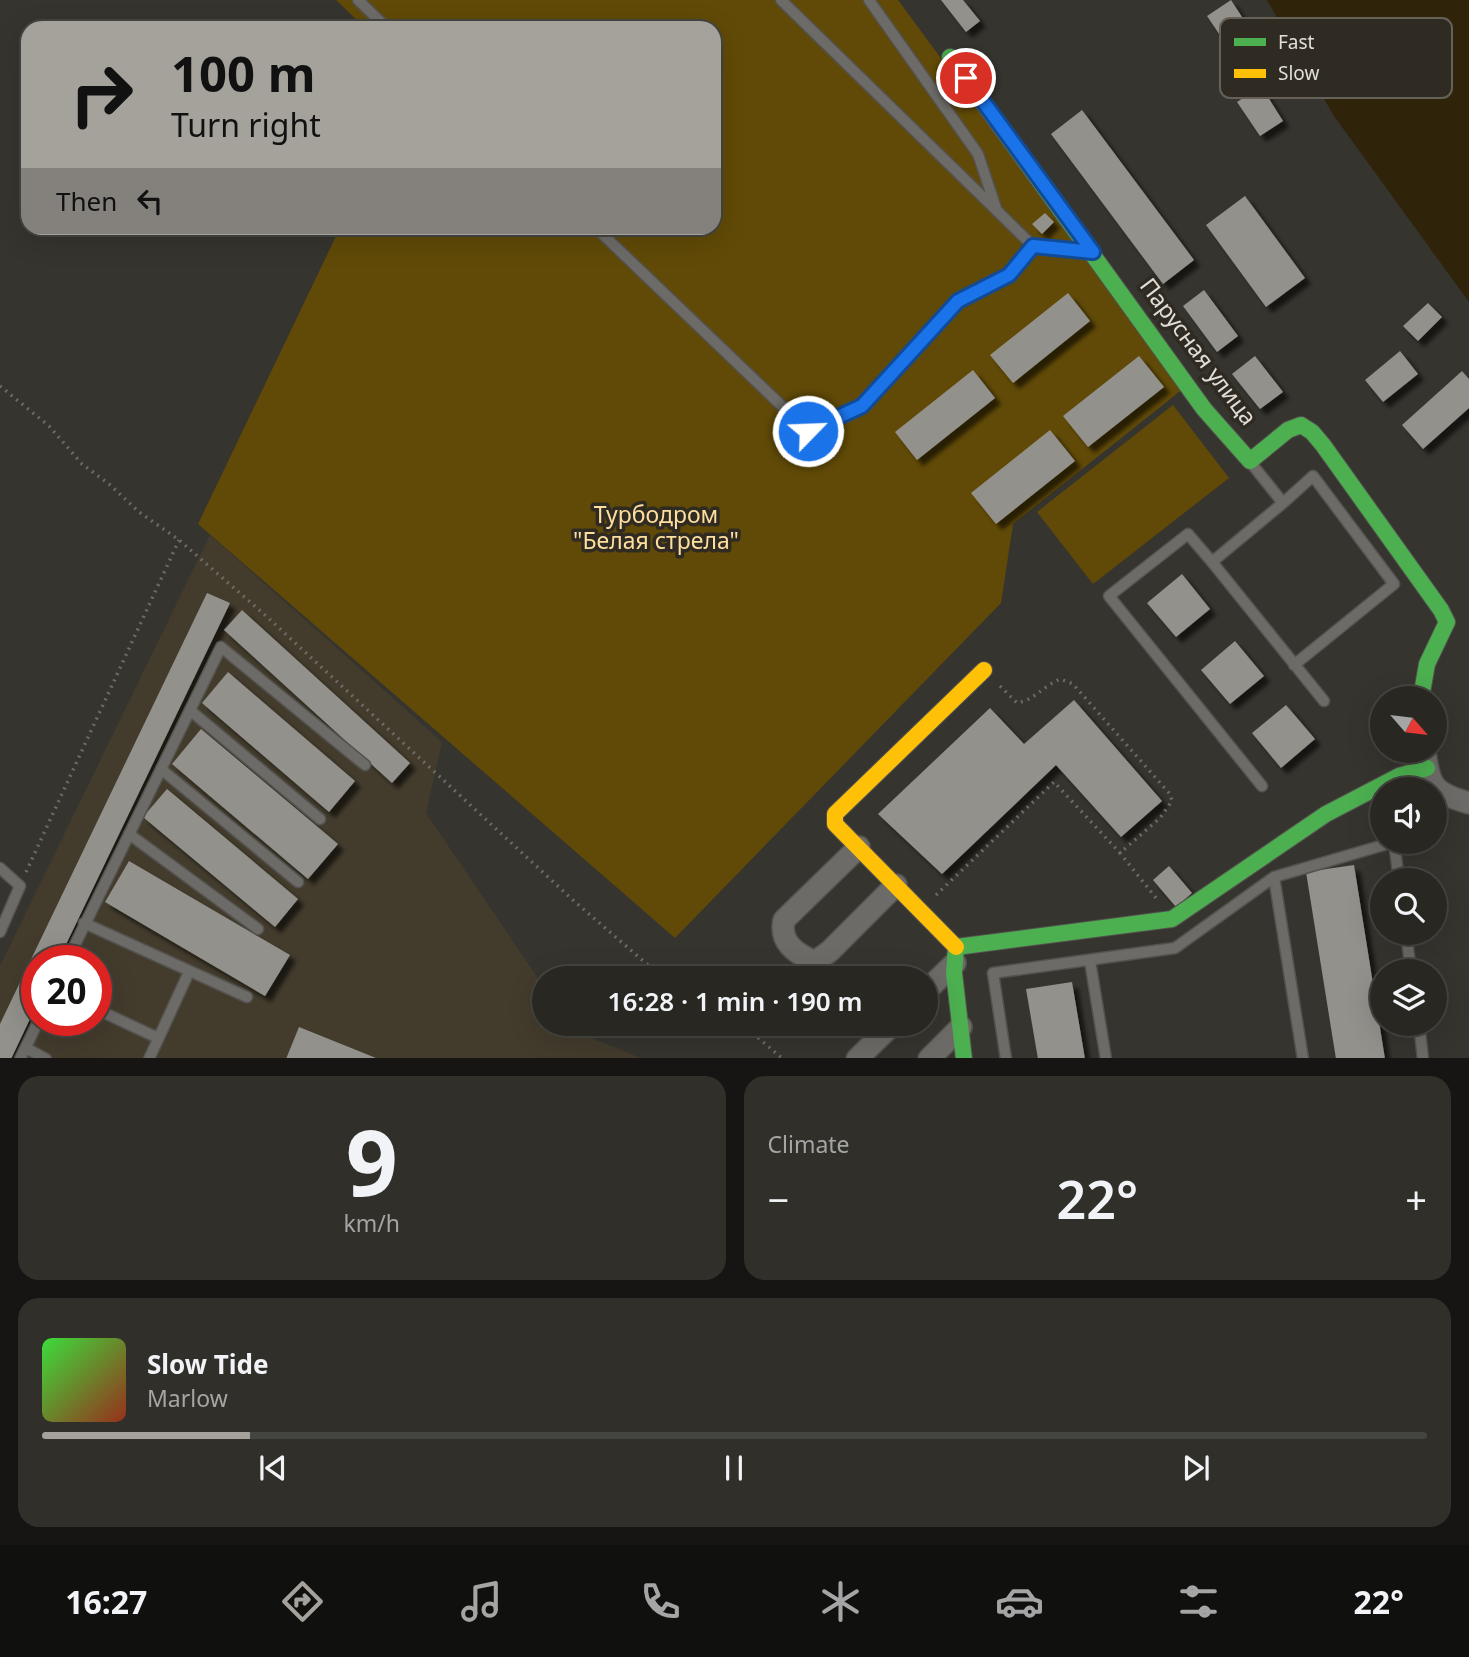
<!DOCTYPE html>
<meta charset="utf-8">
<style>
:root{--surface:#282722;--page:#302f2a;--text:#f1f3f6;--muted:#a5a5a5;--line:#444440;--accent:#a5a29c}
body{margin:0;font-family:"Noto Sans",sans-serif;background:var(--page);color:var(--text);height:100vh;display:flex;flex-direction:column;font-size:26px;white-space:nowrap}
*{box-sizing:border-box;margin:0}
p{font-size:23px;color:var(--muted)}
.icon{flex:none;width:38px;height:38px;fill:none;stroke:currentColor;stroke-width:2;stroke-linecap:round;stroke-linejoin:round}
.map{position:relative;height:1058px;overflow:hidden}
.side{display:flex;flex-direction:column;gap:18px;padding:18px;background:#161513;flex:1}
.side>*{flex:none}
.guide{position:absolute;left:21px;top:21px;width:700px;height:214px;border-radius:21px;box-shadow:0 7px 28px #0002,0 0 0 2px var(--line);background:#a5a29c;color:#111;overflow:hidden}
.needle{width:46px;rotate:118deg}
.fabs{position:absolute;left:1370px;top:686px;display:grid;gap:14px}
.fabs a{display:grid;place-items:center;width:77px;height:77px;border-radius:50%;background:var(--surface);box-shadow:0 7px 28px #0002,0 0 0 2px var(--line);font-size:35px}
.speed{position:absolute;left:21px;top:945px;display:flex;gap:14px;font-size:35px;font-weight:700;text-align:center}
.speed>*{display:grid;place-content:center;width:91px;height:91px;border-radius:50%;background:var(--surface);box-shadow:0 7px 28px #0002,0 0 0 2px var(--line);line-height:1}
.speed .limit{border:10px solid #d22;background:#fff;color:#111}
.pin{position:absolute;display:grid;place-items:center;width:60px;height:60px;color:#fff;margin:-30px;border:4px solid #fff;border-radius:50%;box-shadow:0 2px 7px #0007}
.me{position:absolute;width:77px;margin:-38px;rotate:66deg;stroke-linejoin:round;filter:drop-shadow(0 0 5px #0008)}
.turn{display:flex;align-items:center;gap:24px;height:147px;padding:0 35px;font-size:32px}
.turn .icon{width:91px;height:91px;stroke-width:2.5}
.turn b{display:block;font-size:49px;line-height:60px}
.then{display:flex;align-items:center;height:66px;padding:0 35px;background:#0003;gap:14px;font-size:26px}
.big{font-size:52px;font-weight:600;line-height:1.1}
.side .widget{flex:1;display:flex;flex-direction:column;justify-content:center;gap:10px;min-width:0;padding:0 24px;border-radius:21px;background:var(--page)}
.side .dial{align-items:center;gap:0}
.dial b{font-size:91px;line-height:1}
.song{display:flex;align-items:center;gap:21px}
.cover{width:84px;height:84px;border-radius:10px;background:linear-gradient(135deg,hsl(120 70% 55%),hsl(10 70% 35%))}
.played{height:7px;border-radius:4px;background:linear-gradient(90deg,var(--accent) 15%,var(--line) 15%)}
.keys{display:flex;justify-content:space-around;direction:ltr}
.heat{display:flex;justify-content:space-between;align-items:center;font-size:38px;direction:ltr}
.side .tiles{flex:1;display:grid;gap:18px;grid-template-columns:1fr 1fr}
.widget:last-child{grid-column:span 2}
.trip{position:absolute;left:532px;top:966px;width:406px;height:70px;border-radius:35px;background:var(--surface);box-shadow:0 7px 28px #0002,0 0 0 2px var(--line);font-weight:600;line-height:70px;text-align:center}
.menu{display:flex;height:112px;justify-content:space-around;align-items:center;background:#10100e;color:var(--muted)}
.menu .icon{width:49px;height:49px}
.menu .on{color:var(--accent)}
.menu b{font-size:32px;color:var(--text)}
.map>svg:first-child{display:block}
.built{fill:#433c2d;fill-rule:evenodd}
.green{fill:#614a07}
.water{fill:#2f2309}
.building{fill:#93918c;filter:url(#shadow)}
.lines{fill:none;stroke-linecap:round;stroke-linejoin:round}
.lane-casing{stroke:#54524e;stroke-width:13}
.street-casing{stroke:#54524e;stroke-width:24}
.fast-casing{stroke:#54524e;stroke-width:18}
.slow-casing{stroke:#54524e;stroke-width:18}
.path{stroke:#6c6a65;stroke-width:3.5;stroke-dasharray:2 5;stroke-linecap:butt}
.lane{stroke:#6d6b68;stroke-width:10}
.street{stroke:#6d6b68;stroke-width:21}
.fast{stroke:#4caf50;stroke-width:16}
.slow{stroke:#ffc107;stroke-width:16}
.route-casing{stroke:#114b97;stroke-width:18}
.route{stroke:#1a73e8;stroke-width:12}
.labels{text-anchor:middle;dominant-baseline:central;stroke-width:7;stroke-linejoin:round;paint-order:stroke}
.street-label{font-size:23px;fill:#e1ded8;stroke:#302b22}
.park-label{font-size:23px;fill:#fdde9f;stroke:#302b22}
.key{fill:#302b22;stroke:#656159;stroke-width:2}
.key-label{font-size:19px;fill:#e1ded8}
</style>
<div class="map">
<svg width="1469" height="1059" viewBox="0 0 1469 1059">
<defs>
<filter id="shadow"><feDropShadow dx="6" dy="6" stdDeviation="2" flood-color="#0009"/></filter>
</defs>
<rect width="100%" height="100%" fill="#36342e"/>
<path class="built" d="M210,535l232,207 -16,71 118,174v37h25l5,7 67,27h-641v-92zM37,961h59v59h-59z"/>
<path class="green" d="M336,0h562l286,388 -171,136 -12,79 -326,335 -477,-414 142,-296h374v-200h-349z
M1173,405l56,73 -136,106 -56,-72z"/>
<path class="water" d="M1267,0h202v302l-135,-186z"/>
<path class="building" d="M941,0h22l17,21 -14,11z
M1231,0l22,34 -23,16 -23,-34z
M1261,86l22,35 -23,15 -23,-34z
M1082,110l112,150 -31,24 -112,-150z
M1245,196l60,82 -39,29 -60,-82z
M1045,213l9,9 -12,12 -10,-10z
M1204,290l34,46 -21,16 -34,-46z
M1068,293l22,28 -77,62 -23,-28z
M1428,303l14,14 -24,24 -15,-15z
M1400,351l18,23 -35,28 -18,-22z
M1139,356l25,31 -76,60 -25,-31z
M1255,356l28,36 -23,17 -28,-35z
M973,370l22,28 -78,62 -22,-28z
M1462,371l7,8v29l-46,41 -21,-24z
M1050,430l25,31 -79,63 -25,-31z
M1182,574l28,35 -34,28 -29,-34z
M207,593l23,10 -172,358h-21v43l-26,55h-11v-35z
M242,610l168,153 -18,20 -168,-153z
M1235,641l29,35 -34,28 -29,-34z
M228,672l127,109 -26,31 -127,-109z
M1074,700l88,101 -41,36 -65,-72 -114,109 -64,-60 112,-106 34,36z
M1286,705l29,34 -34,29 -29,-35z
M201,729l137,115 -30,35 -136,-115z
M167,789l131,110 -23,28 -132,-110z
M129,861l161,94 -25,41 -160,-94z
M1354,865l31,194h-49l-30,-187z
M1169,866l23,27 -16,14 -23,-27z
M1072,982l13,77h-47l-12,-70z
M299,1027l77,31v1h-90z"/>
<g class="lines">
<defs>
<path id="lane" d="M358,0l29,28
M781,0l252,246 50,5
M869,0l109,154 18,54
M596,228l212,203 54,-25 97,-105 50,-26 24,-29
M1251,463l32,40 -71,59 112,139
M1283,503l30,-27 81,108 -100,81
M1212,562l-24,-28 -79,62 153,190
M191,711l129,108
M161,769l137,113
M129,834l129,95
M0,868l20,18 -20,46
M1274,877l29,182
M84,923l163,74
M1406,933l5,38
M67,961l154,-314 144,118
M1090,961l16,98
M96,1009l62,29
M1419,1024l4,35
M26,1048l20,11
M20,1059l19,-39
M149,1059l40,-87
M1006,1059l-13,-86 182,-25 99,-71 120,-35 5,38"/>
<path id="street" d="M1425,751c4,36 9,42 44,52
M859,847l-75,73c-5,22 12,34 31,42l15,-11 66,-66
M926,991l29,-28
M857,1059l36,-35
M929,1059l32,-32"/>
<path id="fast" d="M950,57l254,352 46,52 38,-31 13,-5 11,7 11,13 118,165 6,12 -20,42 -6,34
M964,1059l-10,-86 2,-26 216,-28 154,-105 73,-38 28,-8"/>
<path id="slow" d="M956,947l-121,-123v-10l149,-144"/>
</defs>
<use href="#lane" class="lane-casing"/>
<use href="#street" class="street-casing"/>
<use href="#fast" class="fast-casing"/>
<use href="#slow" class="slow-casing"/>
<path class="path" d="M0,386l49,40 33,38 27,20 30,28 40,28 86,75 309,286 89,77
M1000,686l17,17c19,-4 25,-16 43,-24l13,5 97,110 2,7 -12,17 -40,35 36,45
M26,872l153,-332
M936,895l118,-113 66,71
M679,978l4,-5 6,5
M742,1024l41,35"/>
<use href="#lane" class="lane"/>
<use href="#street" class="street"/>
<use href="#fast" class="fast"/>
<use href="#slow" class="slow"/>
</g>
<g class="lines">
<defs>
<path id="route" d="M808,431l54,-25 96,-105 51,-26 24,-29 60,6 -127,-174"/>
</defs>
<use href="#route" class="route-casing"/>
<use href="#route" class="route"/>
</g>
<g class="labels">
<g class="street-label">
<text transform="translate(1199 351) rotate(53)">Парусная улица</text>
</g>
<g class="park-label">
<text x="656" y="514">Турбодром<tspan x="656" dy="26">"Белая стрела"</tspan></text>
</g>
</g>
<rect x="1220" y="18" width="232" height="80" rx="10" class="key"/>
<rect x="1234" y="38" width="32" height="8" fill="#4caf50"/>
<rect x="1234" y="69" width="32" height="9" fill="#ffc107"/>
<g class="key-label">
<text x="1278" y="49">Fast</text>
<text x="1278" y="80">Slow</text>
</g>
</svg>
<div class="fabs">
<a><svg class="needle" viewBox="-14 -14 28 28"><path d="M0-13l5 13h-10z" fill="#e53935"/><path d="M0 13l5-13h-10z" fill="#a5a5a5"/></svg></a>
<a><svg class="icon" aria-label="sound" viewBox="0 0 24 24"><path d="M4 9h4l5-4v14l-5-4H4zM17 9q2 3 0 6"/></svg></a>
<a><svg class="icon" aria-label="search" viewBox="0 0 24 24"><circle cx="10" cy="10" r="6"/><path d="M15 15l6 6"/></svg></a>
<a><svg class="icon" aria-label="layers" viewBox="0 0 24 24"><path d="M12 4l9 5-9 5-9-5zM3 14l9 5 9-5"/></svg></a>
</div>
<div class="speed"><div class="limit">20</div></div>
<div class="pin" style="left:966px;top:78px;background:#d93025"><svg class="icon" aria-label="arrive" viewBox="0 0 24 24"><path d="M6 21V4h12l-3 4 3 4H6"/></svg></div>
<svg class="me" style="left:808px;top:431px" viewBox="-20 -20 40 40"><circle r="17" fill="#1a73e8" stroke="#fff" stroke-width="3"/><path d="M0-11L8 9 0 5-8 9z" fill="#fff"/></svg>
<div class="trip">16:28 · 1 min · 190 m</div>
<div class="guide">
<div class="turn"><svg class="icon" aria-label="right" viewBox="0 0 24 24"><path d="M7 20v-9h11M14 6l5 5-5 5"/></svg><div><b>100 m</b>Turn right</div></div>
<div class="then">Then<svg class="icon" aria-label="left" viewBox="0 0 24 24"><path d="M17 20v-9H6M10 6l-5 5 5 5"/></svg></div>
</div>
</div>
<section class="side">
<div class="tiles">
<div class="widget dial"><b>9</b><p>km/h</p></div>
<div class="widget"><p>Climate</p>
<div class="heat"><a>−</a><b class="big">22°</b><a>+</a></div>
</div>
<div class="widget">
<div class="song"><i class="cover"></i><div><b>Slow Tide</b><p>Marlow</p></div></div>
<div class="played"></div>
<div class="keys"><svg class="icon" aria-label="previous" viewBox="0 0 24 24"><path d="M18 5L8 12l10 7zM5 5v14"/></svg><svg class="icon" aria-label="pause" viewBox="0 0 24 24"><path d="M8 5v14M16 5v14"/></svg><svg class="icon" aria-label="next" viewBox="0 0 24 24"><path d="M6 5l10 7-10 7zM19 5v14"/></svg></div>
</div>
</div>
</section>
<nav class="menu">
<b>16:27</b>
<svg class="icon on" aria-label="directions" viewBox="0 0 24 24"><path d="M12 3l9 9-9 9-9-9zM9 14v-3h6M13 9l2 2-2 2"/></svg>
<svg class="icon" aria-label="music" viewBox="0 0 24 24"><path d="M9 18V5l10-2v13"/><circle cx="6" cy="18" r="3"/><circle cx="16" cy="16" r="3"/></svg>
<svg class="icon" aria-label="phone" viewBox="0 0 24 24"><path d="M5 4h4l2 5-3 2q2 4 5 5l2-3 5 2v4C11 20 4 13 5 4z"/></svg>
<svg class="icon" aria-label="climate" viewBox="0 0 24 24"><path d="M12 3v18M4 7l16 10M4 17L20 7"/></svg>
<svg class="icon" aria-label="car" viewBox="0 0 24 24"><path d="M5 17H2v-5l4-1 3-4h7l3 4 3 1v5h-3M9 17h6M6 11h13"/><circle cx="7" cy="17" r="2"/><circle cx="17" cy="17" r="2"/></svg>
<svg class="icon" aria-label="filters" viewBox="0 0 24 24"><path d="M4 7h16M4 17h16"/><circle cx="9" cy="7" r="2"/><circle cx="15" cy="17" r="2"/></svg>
<b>22°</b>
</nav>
